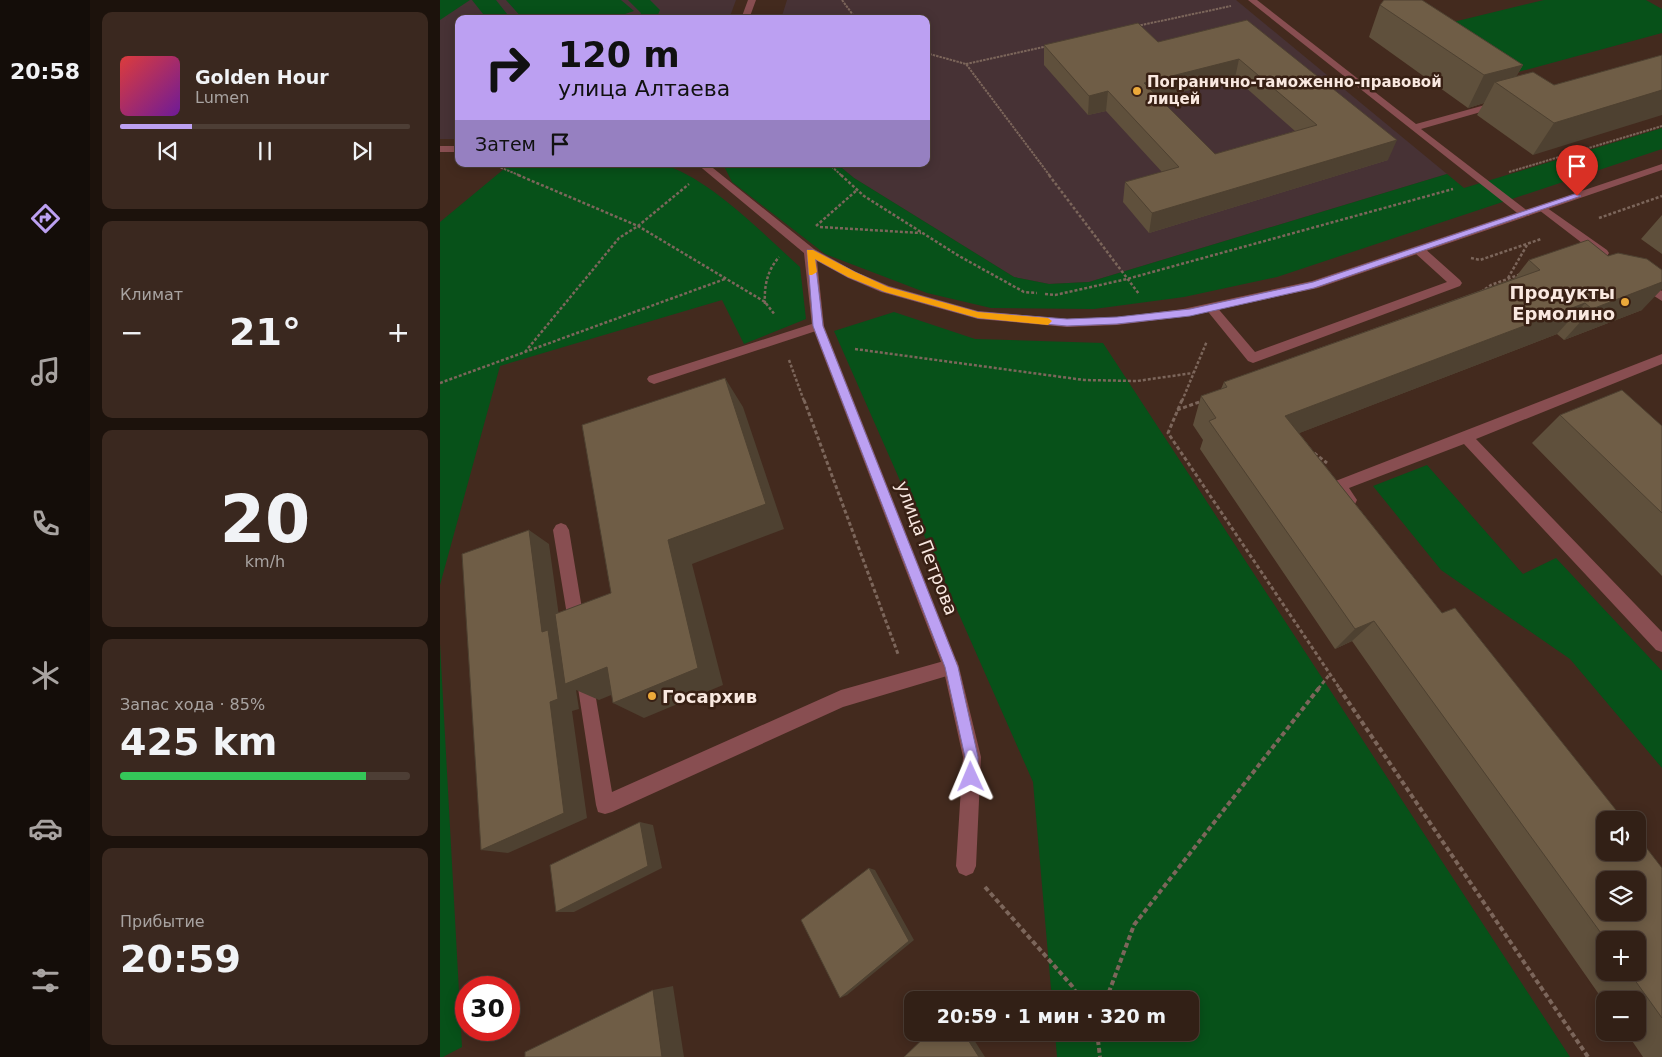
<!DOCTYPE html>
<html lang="ru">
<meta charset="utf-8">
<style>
:root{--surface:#322016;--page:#3a281f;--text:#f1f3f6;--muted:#a8a3a1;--line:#4d3e35;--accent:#bca0f2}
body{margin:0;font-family:"DejaVu Sans",sans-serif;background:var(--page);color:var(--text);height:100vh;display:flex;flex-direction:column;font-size:19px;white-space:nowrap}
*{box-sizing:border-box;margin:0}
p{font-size:16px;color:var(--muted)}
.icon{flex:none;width:28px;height:28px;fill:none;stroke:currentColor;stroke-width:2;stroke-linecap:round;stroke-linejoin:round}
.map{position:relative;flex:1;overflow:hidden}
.drawer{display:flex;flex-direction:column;gap:12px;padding:12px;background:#1c120c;width:350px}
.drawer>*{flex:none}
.guide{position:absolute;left:15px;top:15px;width:475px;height:152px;border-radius:10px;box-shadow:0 2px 12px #0003,0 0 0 1px var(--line);background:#bca0f2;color:#111;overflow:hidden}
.controls{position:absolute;left:1156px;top:811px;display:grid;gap:10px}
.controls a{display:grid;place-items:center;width:50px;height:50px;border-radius:10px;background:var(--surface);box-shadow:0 2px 12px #0003,0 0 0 1px var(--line);font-size:25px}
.speed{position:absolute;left:15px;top:976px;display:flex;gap:10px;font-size:25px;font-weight:700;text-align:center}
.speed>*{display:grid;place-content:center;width:65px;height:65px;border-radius:50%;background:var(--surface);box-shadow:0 2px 12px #0003,0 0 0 1px var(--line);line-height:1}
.speed .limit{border:8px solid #d22;background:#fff;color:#111}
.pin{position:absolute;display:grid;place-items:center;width:42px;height:42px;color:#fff;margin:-51px -21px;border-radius:50% 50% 50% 0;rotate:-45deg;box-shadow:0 0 5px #0007}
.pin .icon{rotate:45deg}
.me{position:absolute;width:55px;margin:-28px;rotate:359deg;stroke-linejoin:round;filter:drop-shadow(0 0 4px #0008)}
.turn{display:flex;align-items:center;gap:18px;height:105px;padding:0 20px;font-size:22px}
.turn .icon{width:65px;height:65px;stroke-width:2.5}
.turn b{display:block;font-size:35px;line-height:42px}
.then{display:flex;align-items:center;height:48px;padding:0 20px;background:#0003;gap:10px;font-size:19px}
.big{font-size:38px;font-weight:700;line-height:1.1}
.drawer .tile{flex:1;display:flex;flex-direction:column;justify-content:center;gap:8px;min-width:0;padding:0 18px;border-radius:10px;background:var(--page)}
.drawer .dial{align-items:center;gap:0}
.dial b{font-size:65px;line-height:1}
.song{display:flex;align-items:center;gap:15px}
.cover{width:60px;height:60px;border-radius:8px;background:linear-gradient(135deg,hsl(0 70% 55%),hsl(280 70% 35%))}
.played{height:5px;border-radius:2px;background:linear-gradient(90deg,var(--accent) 25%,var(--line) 25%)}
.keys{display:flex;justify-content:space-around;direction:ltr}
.heat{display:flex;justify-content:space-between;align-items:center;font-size:28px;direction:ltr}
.charge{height:8px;border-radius:4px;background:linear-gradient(90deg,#34c759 85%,var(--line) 0)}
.trip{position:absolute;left:464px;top:991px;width:295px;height:50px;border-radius:10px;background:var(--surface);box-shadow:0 2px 12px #0003,0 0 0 1px var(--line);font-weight:700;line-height:50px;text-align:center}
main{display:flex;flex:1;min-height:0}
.menu{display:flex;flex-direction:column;width:90px;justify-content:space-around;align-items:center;background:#140d09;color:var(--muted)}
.menu .icon{width:35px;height:35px}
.menu .active{color:var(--accent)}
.menu b{font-size:22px;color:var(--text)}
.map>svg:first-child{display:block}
.education{fill:#473235}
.green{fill:#075119}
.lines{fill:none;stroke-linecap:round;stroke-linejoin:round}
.path-far3{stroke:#7c665b;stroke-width:2;stroke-dasharray:2.5 1;stroke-linecap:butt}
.path-far2{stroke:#7c665b;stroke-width:2.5;stroke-dasharray:3 2;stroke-linecap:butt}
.path-far1{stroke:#7c665b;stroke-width:3;stroke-dasharray:4 2.5;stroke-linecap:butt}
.path{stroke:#7c665b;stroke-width:4;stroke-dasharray:5 3;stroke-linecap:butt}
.service{fill:#884e51;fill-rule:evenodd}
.minor{fill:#884e51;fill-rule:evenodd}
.wall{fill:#5f503c;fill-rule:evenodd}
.shaded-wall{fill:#4e4131}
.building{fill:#6f5d46;stroke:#4e4131;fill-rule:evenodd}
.route{fill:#bca0f2;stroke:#7a689d}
.slow{fill:#f59e0b}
.poi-dot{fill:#eca93a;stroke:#382014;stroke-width:2}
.labels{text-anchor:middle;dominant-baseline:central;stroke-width:5;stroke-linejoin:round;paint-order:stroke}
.far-poi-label{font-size:15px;font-weight:bold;fill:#f9e8e0;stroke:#382014;text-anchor:start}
.poi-label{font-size:18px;font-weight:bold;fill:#f9e8e0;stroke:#382014;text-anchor:end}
.street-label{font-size:18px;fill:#f9e8e0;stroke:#382014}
</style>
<main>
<nav class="menu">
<b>20:58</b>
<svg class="icon active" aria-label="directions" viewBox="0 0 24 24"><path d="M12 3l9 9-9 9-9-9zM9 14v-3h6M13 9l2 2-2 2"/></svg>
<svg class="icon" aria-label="music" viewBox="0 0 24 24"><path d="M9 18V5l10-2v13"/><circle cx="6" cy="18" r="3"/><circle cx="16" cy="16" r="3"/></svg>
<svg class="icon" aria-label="phone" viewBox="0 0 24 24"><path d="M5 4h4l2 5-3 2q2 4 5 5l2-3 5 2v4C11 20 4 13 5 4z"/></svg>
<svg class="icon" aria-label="climate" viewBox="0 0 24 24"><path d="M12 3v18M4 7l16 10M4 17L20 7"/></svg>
<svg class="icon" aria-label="car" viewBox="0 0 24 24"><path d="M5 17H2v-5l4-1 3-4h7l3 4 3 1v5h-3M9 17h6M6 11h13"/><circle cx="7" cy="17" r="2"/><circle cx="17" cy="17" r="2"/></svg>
<svg class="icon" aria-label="filters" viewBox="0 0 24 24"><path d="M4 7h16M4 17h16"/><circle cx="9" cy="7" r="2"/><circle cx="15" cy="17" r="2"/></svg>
</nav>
<section class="drawer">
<div class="tile">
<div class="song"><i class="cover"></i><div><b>Golden Hour</b><p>Lumen</p></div></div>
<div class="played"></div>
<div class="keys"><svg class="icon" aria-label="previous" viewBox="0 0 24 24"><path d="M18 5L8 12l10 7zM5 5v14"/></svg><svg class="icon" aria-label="pause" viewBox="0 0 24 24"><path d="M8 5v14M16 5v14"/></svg><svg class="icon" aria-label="next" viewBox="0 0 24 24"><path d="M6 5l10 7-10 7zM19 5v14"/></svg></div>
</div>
<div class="tile"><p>Климат</p>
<div class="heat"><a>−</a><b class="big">21°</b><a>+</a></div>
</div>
<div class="tile dial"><b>20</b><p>km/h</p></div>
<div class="tile"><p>Запас хода · 85%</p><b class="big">425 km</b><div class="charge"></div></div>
<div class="tile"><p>Прибытие</p><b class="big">20:59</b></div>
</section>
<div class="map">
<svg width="1222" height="1057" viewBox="0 0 1222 1057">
<rect width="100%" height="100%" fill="#432a1e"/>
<path class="education" d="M0,0h296l-7,19h-270v120h-19z
M347,0h449l211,174 -358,108 -40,2 -35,-7 -160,-99 -17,-14h89v-145h-145z"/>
<path class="green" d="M0,0h30l-30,20z
M32,0h24l15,19h-24z
M66,0h115l13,11 -24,8h-87z
M188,0h22l10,10 -4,9h-17l2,-6z
M1104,0h102l16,9v24l-144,39 -73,-48z
M1222,128v21l-385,128 -93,20 -90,12 -103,-1 -64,-15 -102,-39 -93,-72 -9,-18h114l17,14 160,99 35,7 40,-2 358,-108 17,14z
M70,164h151c48,13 101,69 139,103l6,52 -62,25 -22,-44 -222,66 -60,219v-363z
M454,312l81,27 128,4 467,714h-513l-2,-24 135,-1v-32h-138l-19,-218 -199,-451z
M987,465l96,109 33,-16 106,113v97l-92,-109 -129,-89 -68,-84z
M0,644l22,403 -19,10h-3z"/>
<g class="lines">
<path class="path-far3" d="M402,0l14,19
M697,26l94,-20
M486,53l40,11 84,112
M526,64l82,-18
M389,164l13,12
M33,167l24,-1 24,10
M1069,172l153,-46"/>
<path class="path-far2" d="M78,175l120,51 127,76 10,13
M401,175l23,21 95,60 65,36 13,1
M609,175l90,119
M1159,218l63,-22
M376,226l41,-36
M380,227l101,6
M1031,258l9,2 61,-21
M1068,278l19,-33
M1041,292l10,-7 30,-11
M605,294l10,1 72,-16 326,-90
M325,304c-1,-18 2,-33 14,-47
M415,349l229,31 53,1 56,-8
M85,352l94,-114 19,-12 51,-42
M349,360l15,41
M0,383l285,-104
M742,401l25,-60"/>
<path class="path-far1" d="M364,400l94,254
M742,400l-14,33 172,256
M737,410l25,-9
M874,453l13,10
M878,689l12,-15"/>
<path class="path" d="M899,688l249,369
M545,887l87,99 9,14
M666,1000l28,-75 185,-237
M657,1032l3,25"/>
<path class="service" d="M808,0h9l159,124 80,-22h6v4l-81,23 108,83 1,2 -1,2h-8z
M1103,205l64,45 2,3 -2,3h-8l-60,-46 -1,-2 1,-2z
M979,246l4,1 37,33 2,3 -2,3 -207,77 -5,-2 -43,-53 2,-3h8l40,47 192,-70 -32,-29 -2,-3 2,-3z
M1201,278l21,13v10l-25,-16 -2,-3 2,-3z
M378,322l4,1 2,3 -2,3 -168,55 -5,-2 -2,-3 2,-3z
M1222,354v10l-186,75 186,193v20l-6,-2 -192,-206 -115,44 8,12 -2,4c-11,4 -20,-9 -24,-18l2,-4z
M121,523l5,2 3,5 16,97 -2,5 -6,3 -6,-3 -2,-5 -16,-97 3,-5z
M511,659l6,2 2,6 -2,6 -114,34 -231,105 -7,2 -7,-2 -2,-7 -20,-130 2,-6 6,-2 6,2 2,6 20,117 229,-102z"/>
<path class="minor" d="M308,0h8l-7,19h-8z
M0,146h19v6h-19z
M257,164h11l106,85 42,23 33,14 89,25 89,8 50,-2 66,-8 129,-28 350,-117v6l-344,118 -135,29 -66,8 -50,2 -89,-8 -97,-27 -33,-14 -31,-17 7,65 135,341 22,90 -5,109 -3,7 -7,3 -7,-3 -3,-7 7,-109 -20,-90 -131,-341 -8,-73z"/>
</g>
<path class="wall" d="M940,5l143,60 -7,11 38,9 108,-30 -129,100 -56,-40 7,-12 -16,5 -99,-71z
M807,20l141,140 -239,73 -26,-31 2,-20 37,-10 -56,-61 -18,4 -44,-50v-20l114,-3zM795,78l60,53 -80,23 -56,-56z
M1222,215v39l-21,-15z
M1089,260l113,50 -78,30 -7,-6 -258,99 143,180 220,255v189h-19l-17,-25h12v-32h-33v3l-253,-362 -17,8 -135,-200 3,-9 -10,-15 8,-29 20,-7 3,-7 291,-104zM1165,940h33v32h-33z
M1120,415l102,11v150l-130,-133z"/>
<path class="shaded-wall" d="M799,59l-4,19 -94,25 3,-20z
M1083,65l-15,26 -13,-9 -11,21 -16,5 16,-33z
M1222,90v25l-129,40 21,-32z
M668,91l-2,20 -18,4 1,-19z
M957,140l-9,20 -239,73 3,-20z
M1222,282v7l-20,21 -78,30 28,-31z
M1145,303l-28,31 -286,110 14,-28z
M285,378l18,29 41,122 -92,35 31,121 -79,33 -31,-15 55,-163z
M89,530l20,14 13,94 45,29 31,17 -39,16 -23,-10 3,19 -7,2 15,107 -79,35 -27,-3 61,-218z
M934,621l-22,20 -17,8 20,-20z
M200,822l13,3 9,43 -88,44h-18z
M429,868l6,2 39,70 -67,55 -7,3z
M233,986l11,71h-22l-9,-67z
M523,1032h6l16,25h-6z"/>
<path class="building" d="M944,0h38l101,65 -39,10 -104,-70z
M807,20l150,120 -245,73 -27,-31 54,-15 -71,-76 -19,5 -45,-51 94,-22 20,19zM799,59l78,66 -102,29 -71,-71z
M1222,55v35l-108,33 -59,-41 38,-10 21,13z
M1148,240l20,16 10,-3 29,6 15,11v12l-70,27 -7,-6 -300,113 157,197 13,-5 169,212h-19v32h33v-15l24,31v150l-33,-46h9v-32h-32l-232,-319 -19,8 -146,-208 7,-3 -15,-22 26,-9 -3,-5 316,-112 -11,-10zM1165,880h33v32h-33z
M285,378l41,126 -98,36 30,128 -85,35 -6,-36 -42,17 -10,-70 56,-21 -29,-168z
M1182,390l40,36v87l-102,-98z
M89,530l13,102 6,-2 10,69 -8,3 14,111 -83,37 -19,-296z
M200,822l8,44 -92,46 -6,-47z
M429,868l40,73 -69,57 -39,-78z
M213,990l9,67h-137v-5z
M490,1032h33l16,25h-75z"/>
<path class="route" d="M1135,194l6,2 -267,92 -124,28 -73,8 -50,2 -89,-8 -96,-27 -34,-14 -33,-18 8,67 135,341 20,90v20l-2,5 -5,2 -5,-2 -2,-5 1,-20 -20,-90 -132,-341 -6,-76h6l42,22 33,15 90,25 89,7 50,-2 73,-8 123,-27z"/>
<path class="slow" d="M367,250h6l42,22 33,15 90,25 70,6 4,3 -4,4 -70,-7 -93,-26 -37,-15 -33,-18 2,13 -5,3h-3z"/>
<g class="poi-dot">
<circle cx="697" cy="91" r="5"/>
<circle cx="1185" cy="302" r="5"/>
<circle cx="212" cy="696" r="5"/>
</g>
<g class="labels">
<g class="far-poi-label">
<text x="707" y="82">Погранично-таможенно-правовой<tspan x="707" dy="17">лицей</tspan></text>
</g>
<g class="poi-label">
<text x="1175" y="292">Продукты<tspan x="1175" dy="21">Ермолино</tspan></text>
<text x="222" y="696" text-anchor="start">Госархив</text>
</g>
<g class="street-label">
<text transform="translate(487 548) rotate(69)">улица Петрова</text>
</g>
</g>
</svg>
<div class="controls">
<a><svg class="icon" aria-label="sound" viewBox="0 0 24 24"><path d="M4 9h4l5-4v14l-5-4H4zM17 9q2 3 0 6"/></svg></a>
<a><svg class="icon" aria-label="layers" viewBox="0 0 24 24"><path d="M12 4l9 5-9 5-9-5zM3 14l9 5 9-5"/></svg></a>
<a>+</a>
<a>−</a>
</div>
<div class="speed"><div class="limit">30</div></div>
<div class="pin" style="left:1137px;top:196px;background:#d93025"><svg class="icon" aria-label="arrive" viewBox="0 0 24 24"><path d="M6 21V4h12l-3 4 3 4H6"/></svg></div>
<svg class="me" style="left:531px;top:777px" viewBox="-20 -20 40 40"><path d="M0-17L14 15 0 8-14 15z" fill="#bca0f2" stroke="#fff" stroke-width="4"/></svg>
<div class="trip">20:59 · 1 мин · 320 m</div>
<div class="guide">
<div class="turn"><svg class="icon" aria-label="right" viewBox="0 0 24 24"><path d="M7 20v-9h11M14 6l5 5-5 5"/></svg><div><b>120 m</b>улица Алтаева</div></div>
<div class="then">Затем<svg class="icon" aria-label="arrive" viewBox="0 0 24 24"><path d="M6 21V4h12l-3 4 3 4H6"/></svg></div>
</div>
</div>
</main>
